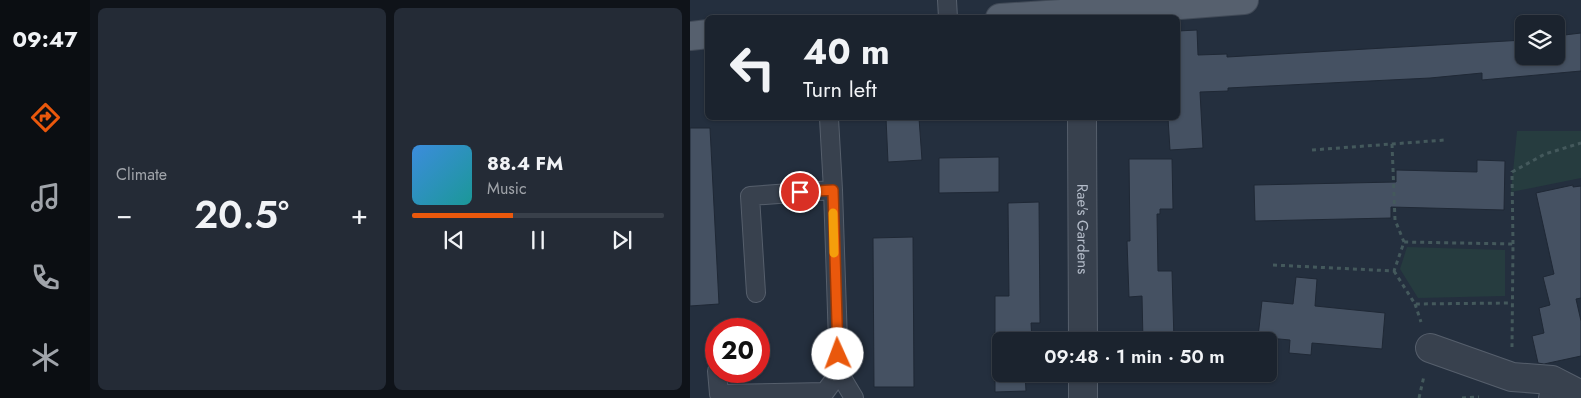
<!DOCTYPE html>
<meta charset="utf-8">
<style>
:root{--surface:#1b232e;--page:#242b36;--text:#f1f3f6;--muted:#a0a4aa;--line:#39404a;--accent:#ea580c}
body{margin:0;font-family:Jost,sans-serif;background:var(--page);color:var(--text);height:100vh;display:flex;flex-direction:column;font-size:19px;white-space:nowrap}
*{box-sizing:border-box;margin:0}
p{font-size:16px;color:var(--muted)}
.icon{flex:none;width:28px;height:28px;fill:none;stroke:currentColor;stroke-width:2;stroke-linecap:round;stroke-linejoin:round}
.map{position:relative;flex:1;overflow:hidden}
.side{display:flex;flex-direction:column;gap:8px;padding:8px;background:#0f1319;width:600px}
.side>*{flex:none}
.guide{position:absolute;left:15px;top:15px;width:475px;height:105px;border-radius:8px;box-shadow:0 1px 4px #0004,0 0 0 1px var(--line);background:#1b232e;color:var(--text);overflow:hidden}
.buttons{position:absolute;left:825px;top:15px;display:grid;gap:10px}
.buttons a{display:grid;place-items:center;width:50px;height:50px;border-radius:8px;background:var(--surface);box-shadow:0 1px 4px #0004,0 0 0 1px var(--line);font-size:25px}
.speed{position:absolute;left:15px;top:318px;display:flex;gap:10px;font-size:25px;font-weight:700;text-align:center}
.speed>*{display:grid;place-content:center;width:65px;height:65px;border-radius:50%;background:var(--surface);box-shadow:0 1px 4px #0004,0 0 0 1px var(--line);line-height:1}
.speed .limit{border:8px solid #d22;background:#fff;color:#111}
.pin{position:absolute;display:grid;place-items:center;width:42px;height:42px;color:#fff;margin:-21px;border:2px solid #fff;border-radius:50%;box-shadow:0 1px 5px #0007}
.me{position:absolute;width:55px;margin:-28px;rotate:358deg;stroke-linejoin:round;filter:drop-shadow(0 0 4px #0008)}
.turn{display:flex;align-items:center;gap:18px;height:105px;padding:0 15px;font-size:22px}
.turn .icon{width:65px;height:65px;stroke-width:2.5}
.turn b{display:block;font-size:35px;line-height:42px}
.big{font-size:38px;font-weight:600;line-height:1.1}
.side .widget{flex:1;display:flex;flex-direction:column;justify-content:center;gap:8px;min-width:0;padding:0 18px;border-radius:8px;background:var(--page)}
.song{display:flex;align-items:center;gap:15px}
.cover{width:60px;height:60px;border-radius:8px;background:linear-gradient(135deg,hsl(210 70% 55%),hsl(180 70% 35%))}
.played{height:5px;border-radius:2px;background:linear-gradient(90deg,var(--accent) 40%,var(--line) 40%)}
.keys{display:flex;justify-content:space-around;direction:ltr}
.heat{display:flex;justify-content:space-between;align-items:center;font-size:28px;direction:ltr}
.side .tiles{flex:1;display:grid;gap:8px;grid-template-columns:repeat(2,1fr)}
.trip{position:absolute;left:302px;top:332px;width:285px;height:50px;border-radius:8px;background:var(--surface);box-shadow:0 1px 4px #0004,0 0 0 1px var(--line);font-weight:600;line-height:50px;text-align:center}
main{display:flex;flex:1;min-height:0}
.menu{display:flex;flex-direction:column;width:90px;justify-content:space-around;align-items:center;background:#0b0e12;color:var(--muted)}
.menu .icon{width:35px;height:35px}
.menu .selected{color:var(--accent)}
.menu b{font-size:22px;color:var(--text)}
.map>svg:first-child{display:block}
.green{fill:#263c3f}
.building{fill:#455162;stroke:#1f2835}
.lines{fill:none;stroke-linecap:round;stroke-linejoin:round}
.service-casing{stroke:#565f6c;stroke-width:20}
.minor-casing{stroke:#565f6c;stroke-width:30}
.primary-casing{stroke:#414a57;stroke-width:30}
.path{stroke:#44595c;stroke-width:3;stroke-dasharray:4 4;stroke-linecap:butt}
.service{stroke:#38414e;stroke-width:18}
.minor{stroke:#38414e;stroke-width:28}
.primary{stroke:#56606e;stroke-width:28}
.route-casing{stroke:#983908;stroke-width:12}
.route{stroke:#ea580c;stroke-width:9}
.slow{stroke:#f59e0b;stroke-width:9}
.labels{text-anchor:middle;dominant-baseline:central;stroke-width:5;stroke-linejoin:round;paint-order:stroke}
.street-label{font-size:15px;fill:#b4bcc9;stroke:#1d2633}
</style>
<main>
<nav class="menu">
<b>09:47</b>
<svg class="icon selected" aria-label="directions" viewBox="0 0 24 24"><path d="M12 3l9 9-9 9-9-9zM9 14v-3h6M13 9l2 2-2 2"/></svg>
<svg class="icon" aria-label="music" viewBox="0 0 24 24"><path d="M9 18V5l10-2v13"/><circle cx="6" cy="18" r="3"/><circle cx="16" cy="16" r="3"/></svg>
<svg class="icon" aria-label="phone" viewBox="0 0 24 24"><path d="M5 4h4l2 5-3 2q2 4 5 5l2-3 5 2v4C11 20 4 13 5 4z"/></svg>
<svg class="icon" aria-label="climate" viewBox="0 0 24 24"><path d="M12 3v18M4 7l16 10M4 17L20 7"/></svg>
</nav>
<section class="side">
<div class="tiles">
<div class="widget"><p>Climate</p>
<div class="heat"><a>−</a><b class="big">20.5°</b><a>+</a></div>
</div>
<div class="widget">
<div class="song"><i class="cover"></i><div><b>88.4 FM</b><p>Music</p></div></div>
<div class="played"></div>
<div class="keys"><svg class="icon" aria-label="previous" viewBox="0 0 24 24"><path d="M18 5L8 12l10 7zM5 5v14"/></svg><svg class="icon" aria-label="pause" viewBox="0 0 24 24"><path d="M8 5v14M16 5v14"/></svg><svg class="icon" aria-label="next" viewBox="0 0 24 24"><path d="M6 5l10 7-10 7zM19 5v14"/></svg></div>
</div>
</div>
</section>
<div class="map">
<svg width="891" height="398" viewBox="0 0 891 398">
<rect width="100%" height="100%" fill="#242f3e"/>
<path class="green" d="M827,131h64v47l-70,14z
M717,247l98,3v46l-87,2 -18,-29z"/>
<path class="building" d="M507,30l1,25 29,-1v3l297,-17v16h32v-20l25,-3v38l-99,9v-7l-52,5 -202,10v3l-28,1 3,56 -33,2 -2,-32h10v-87z
M196,118h33l3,42 -34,2z
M0,128h20l9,176 -29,2z
M309,157v35l-60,1v-35z
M439,159h43l1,50h-13v5h-3l1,57h14l2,70h-31l-1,-45 -13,1 -2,-56h3z
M787,160l28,1 -1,49 -113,-3v11l-136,3 -1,-36 142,-3v-12l81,2z
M883,185v2l8,-1v112l-5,1 5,22v35l-37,8 -6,-1 -6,-27 12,-3 -5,-25 11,-3 -7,-28 11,-3 -18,-81z
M349,202l1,121h-9l1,18h-31v33h24l1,17 -31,1v-96h14l-1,-93z
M223,237l1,150h-40l-1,-149z
M606,277l21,2 -2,27 70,7 -3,36 -70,-6 -1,12 -22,-2 1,-13 -32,-3 4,-36 31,3z"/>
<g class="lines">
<defs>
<path id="service" d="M257,0l1,18
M139,118l4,72 6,183 15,25
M66,293l-6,-97 83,-6
M27,371l2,23 106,-2 14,-19
M858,398l4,-18"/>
<g id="minor">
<path id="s1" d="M392,118l1,223"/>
<path d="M740,348l82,29 40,3 29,15"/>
<path d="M393,374v24"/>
</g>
<path id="primary" d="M310,18l76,-5 168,-13
M0,36l18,-2"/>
</defs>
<use href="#service" class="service-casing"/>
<use href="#minor" class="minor-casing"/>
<use href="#primary" class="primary-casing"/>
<path class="path" d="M702,144l3,76 9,22
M622,150l133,-10
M823,244l-1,-72 33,-18 36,-11
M583,265l121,6 10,-29 109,2 -1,103
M704,271l21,33 97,-1
M725,304l6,18
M729,398l5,-22
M772,398l17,-1"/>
<use href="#service" class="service"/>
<use href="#minor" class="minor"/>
<use href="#primary" class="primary"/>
</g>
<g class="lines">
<defs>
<path id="route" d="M110,192l33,-2 5,164"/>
</defs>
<use href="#route" class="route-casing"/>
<use href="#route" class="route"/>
<path class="slow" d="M143,213l1,40"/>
</g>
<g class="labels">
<g class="street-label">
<text stroke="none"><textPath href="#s1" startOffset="111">Rae's Gardens</textPath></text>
</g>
</g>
</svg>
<div class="buttons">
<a><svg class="icon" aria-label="layers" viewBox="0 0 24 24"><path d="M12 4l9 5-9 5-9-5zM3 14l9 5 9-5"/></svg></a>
</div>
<div class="speed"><div class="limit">20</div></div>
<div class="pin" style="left:110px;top:192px;background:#d93025"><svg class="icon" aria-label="arrive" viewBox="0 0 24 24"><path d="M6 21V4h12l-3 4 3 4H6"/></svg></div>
<svg class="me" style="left:148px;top:354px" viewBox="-20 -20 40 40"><circle r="19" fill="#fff"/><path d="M0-13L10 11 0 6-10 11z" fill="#ea580c"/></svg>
<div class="trip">09:48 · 1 min · 50 m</div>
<div class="guide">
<div class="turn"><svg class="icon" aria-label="left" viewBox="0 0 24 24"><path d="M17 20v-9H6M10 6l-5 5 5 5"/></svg><div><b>40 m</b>Turn left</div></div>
</div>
</div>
</main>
